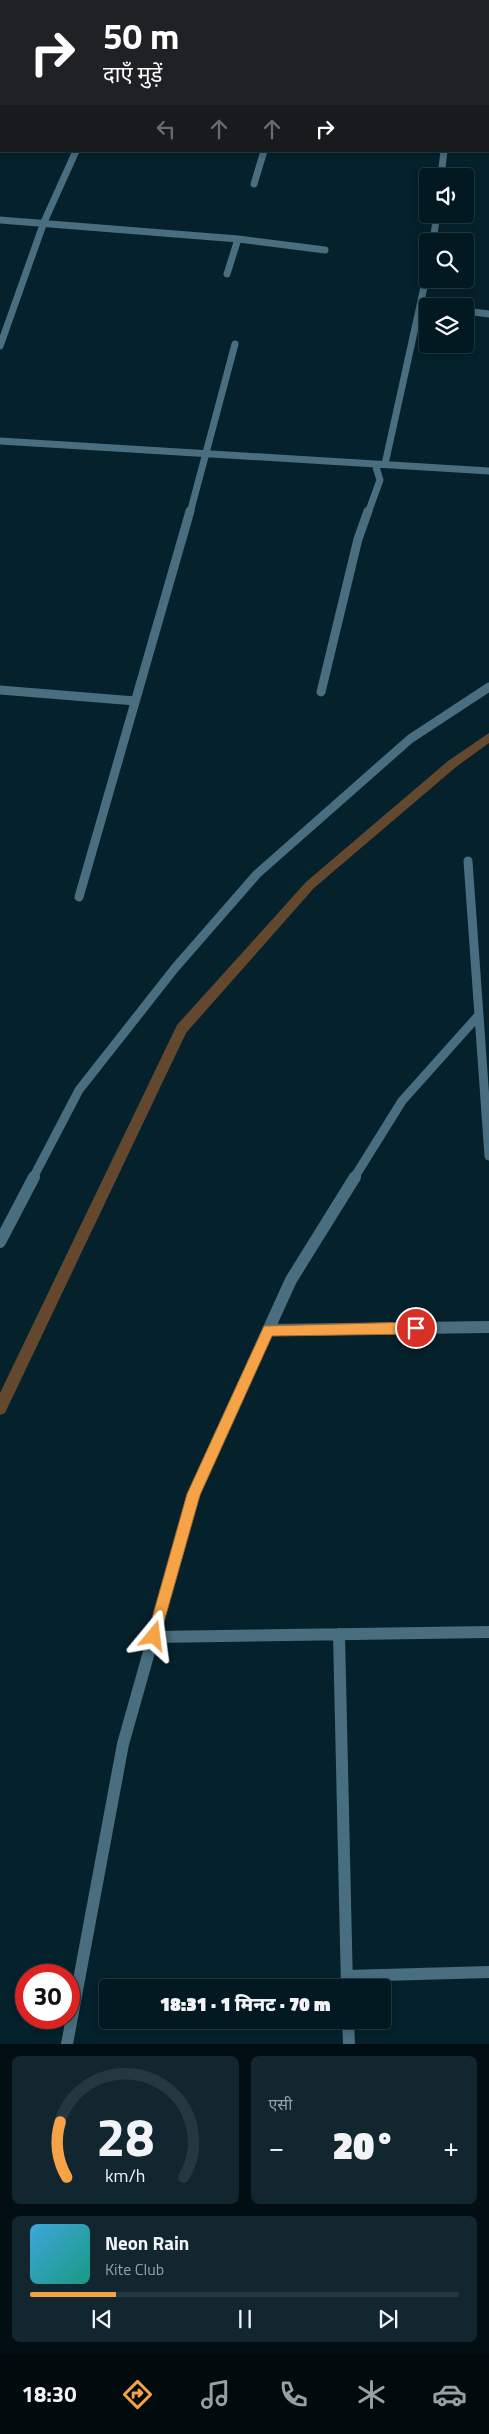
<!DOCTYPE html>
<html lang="hi">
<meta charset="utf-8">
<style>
:root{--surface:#031921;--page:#11262e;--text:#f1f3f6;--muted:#97a0a5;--line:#24383f;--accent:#f5a346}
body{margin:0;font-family:"Titillium Web","Noto Sans Devanagari",sans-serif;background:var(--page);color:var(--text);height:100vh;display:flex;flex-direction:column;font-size:19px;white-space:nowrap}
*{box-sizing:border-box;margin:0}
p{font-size:16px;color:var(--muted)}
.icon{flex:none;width:28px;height:28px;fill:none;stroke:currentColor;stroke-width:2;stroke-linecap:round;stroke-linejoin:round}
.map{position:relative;height:2044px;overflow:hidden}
.details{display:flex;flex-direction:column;gap:12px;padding:12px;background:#020e12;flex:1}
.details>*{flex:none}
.top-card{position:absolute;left:0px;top:0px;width:490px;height:152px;box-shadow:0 2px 8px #0003,0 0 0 1px var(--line);background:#202124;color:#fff;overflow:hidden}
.fabs{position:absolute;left:419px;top:168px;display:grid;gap:10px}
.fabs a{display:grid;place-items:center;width:55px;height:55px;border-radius:5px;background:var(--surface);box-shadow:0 2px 8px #0003,0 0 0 1px var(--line);font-size:25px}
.speed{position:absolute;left:15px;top:1964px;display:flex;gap:10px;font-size:25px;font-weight:700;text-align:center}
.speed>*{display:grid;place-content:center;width:65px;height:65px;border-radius:50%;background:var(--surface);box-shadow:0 2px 8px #0003,0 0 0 1px var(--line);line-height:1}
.speed .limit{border:8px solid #d22;background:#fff;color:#111}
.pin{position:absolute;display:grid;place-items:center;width:42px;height:42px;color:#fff;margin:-21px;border:2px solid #fff;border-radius:50%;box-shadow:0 1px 5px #0007}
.me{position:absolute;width:55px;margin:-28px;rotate:16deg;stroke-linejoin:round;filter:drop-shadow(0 0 4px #0008)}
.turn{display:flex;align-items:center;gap:18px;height:105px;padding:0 20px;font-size:22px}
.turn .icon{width:65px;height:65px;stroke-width:2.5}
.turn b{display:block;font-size:35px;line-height:42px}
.lanes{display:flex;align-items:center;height:48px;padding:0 20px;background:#0003;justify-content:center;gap:25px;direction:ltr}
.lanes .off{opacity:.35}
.big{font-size:38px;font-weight:800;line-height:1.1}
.details .widget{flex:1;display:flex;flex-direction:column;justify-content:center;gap:8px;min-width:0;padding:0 18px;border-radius:8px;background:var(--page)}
.details .dial{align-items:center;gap:0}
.dial svg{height:130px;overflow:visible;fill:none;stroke:var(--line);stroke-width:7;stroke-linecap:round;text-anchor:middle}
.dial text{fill:var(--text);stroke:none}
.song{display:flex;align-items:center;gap:15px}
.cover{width:60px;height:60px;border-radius:8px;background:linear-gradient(135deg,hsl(200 70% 55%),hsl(170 70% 35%))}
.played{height:5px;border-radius:2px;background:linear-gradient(90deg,var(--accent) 20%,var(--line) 20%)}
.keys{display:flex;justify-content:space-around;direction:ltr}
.heat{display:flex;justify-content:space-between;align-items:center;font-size:28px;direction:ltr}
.details .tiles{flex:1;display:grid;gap:12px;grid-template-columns:1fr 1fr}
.widget:last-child{grid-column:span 2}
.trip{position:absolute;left:99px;top:1979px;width:292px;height:50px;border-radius:5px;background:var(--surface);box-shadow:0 2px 8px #0003,0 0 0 1px var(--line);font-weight:800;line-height:50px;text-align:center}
.dock{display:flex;height:80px;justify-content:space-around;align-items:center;background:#010a0d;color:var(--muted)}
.dock .icon{width:35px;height:35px}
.dock .selected{color:var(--accent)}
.dock b{font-size:22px;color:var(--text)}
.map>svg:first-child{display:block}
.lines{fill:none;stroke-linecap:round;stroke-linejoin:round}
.stream{fill:#63482e;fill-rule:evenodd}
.street-far2{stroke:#486e7f;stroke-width:7}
.street-far1{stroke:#486e7f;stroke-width:9}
.street{stroke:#486e7f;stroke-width:12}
.route{fill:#f5a346;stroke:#9f6a2e}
</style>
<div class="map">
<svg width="489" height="2044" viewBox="0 0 489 2044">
<rect width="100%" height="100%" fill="#04212c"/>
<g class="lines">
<path class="stream" d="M489,733v10l-33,24 -142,121 -128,145 -181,380 -5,2v-22l177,-368 129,-143 142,-121z"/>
<path class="street-far2" d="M441,176l3,-25
M254,184l10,-33
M0,220l238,19 87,11
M433,241l4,-27
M227,274l11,-35
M465,311l24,3
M0,346l44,-124 32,-71
M0,441l489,30
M385,464l43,-195
M190,513l45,-169
M368,513l12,-33 -5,-16"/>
<path class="street-far1" d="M0,690l135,11
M321,692l37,-153 10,-28
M468,861l21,295
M79,897l111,-386
M33,1178l46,-88 96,-122 82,-94 153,-135 79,-52
M354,1178l48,-77 76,-85"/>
<path class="street" d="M0,1242l34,-65
M268,1330l221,-3
M339,1634l8,354
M153,1637l336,-5
M347,1976l142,-4
M348,2020l1,24
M67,2044l56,-300 71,-251 97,-213 64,-103"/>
</g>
<path class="route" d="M416,1322l4,2 2,4 -2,4 -4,2 -144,2 -72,159 -40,141 -2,5 -4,2 -5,-2 -2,-5 40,-142 77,-168z"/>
</svg>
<div class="fabs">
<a><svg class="icon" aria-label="sound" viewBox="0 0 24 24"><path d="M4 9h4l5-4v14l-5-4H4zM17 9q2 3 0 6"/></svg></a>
<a><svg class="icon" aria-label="search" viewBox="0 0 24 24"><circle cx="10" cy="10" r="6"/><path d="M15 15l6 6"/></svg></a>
<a><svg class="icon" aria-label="layers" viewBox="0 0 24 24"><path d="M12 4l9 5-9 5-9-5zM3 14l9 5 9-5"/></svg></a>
</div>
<div class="speed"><div class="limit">30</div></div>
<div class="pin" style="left:416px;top:1328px;background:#d93025"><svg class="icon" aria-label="arrive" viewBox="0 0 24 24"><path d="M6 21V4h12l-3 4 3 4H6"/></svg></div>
<svg class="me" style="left:154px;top:1636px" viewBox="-20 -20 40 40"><path d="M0-17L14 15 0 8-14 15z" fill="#f5a346" stroke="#fff" stroke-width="4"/></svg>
<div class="trip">18:31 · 1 मिनट · 70 m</div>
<div class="top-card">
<div class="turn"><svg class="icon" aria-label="right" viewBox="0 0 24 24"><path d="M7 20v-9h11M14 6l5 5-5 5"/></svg><div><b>50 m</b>दाएँ मुड़ें</div></div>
<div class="lanes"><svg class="icon off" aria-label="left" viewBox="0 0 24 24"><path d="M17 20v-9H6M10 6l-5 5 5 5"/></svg><svg class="icon off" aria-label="ahead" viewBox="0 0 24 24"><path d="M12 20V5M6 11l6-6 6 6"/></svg><svg class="icon off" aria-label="ahead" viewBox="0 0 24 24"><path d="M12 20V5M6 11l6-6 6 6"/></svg><svg class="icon" aria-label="right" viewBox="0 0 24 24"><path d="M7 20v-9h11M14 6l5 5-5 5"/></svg></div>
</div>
</div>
<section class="details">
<div class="tiles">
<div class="widget dial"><svg viewBox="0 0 100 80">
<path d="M14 69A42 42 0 1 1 86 69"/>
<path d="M14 69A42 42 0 0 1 10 35" stroke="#f5a346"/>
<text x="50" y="56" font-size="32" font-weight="700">28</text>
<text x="50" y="72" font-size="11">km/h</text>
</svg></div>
<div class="widget"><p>एसी</p>
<div class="heat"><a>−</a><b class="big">20°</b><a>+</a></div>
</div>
<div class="widget">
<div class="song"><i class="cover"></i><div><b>Neon Rain</b><p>Kite Club</p></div></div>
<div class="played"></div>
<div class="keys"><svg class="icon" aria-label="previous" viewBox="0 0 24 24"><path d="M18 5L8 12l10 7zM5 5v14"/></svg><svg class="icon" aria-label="pause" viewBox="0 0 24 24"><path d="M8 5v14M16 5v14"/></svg><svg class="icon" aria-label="next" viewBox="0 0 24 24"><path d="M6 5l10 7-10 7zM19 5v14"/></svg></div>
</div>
</div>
</section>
<nav class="dock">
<b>18:30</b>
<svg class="icon selected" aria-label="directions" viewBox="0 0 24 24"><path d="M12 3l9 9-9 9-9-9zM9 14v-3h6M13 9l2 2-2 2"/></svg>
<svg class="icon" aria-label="music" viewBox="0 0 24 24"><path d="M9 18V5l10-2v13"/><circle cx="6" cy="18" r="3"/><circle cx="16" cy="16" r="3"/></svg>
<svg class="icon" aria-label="phone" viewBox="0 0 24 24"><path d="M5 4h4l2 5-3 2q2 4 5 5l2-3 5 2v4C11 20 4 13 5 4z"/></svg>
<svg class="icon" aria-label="climate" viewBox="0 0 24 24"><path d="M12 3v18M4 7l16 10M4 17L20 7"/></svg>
<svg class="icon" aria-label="car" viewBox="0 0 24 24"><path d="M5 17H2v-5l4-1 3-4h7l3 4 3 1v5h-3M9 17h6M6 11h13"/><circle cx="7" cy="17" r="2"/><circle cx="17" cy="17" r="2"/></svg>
</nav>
